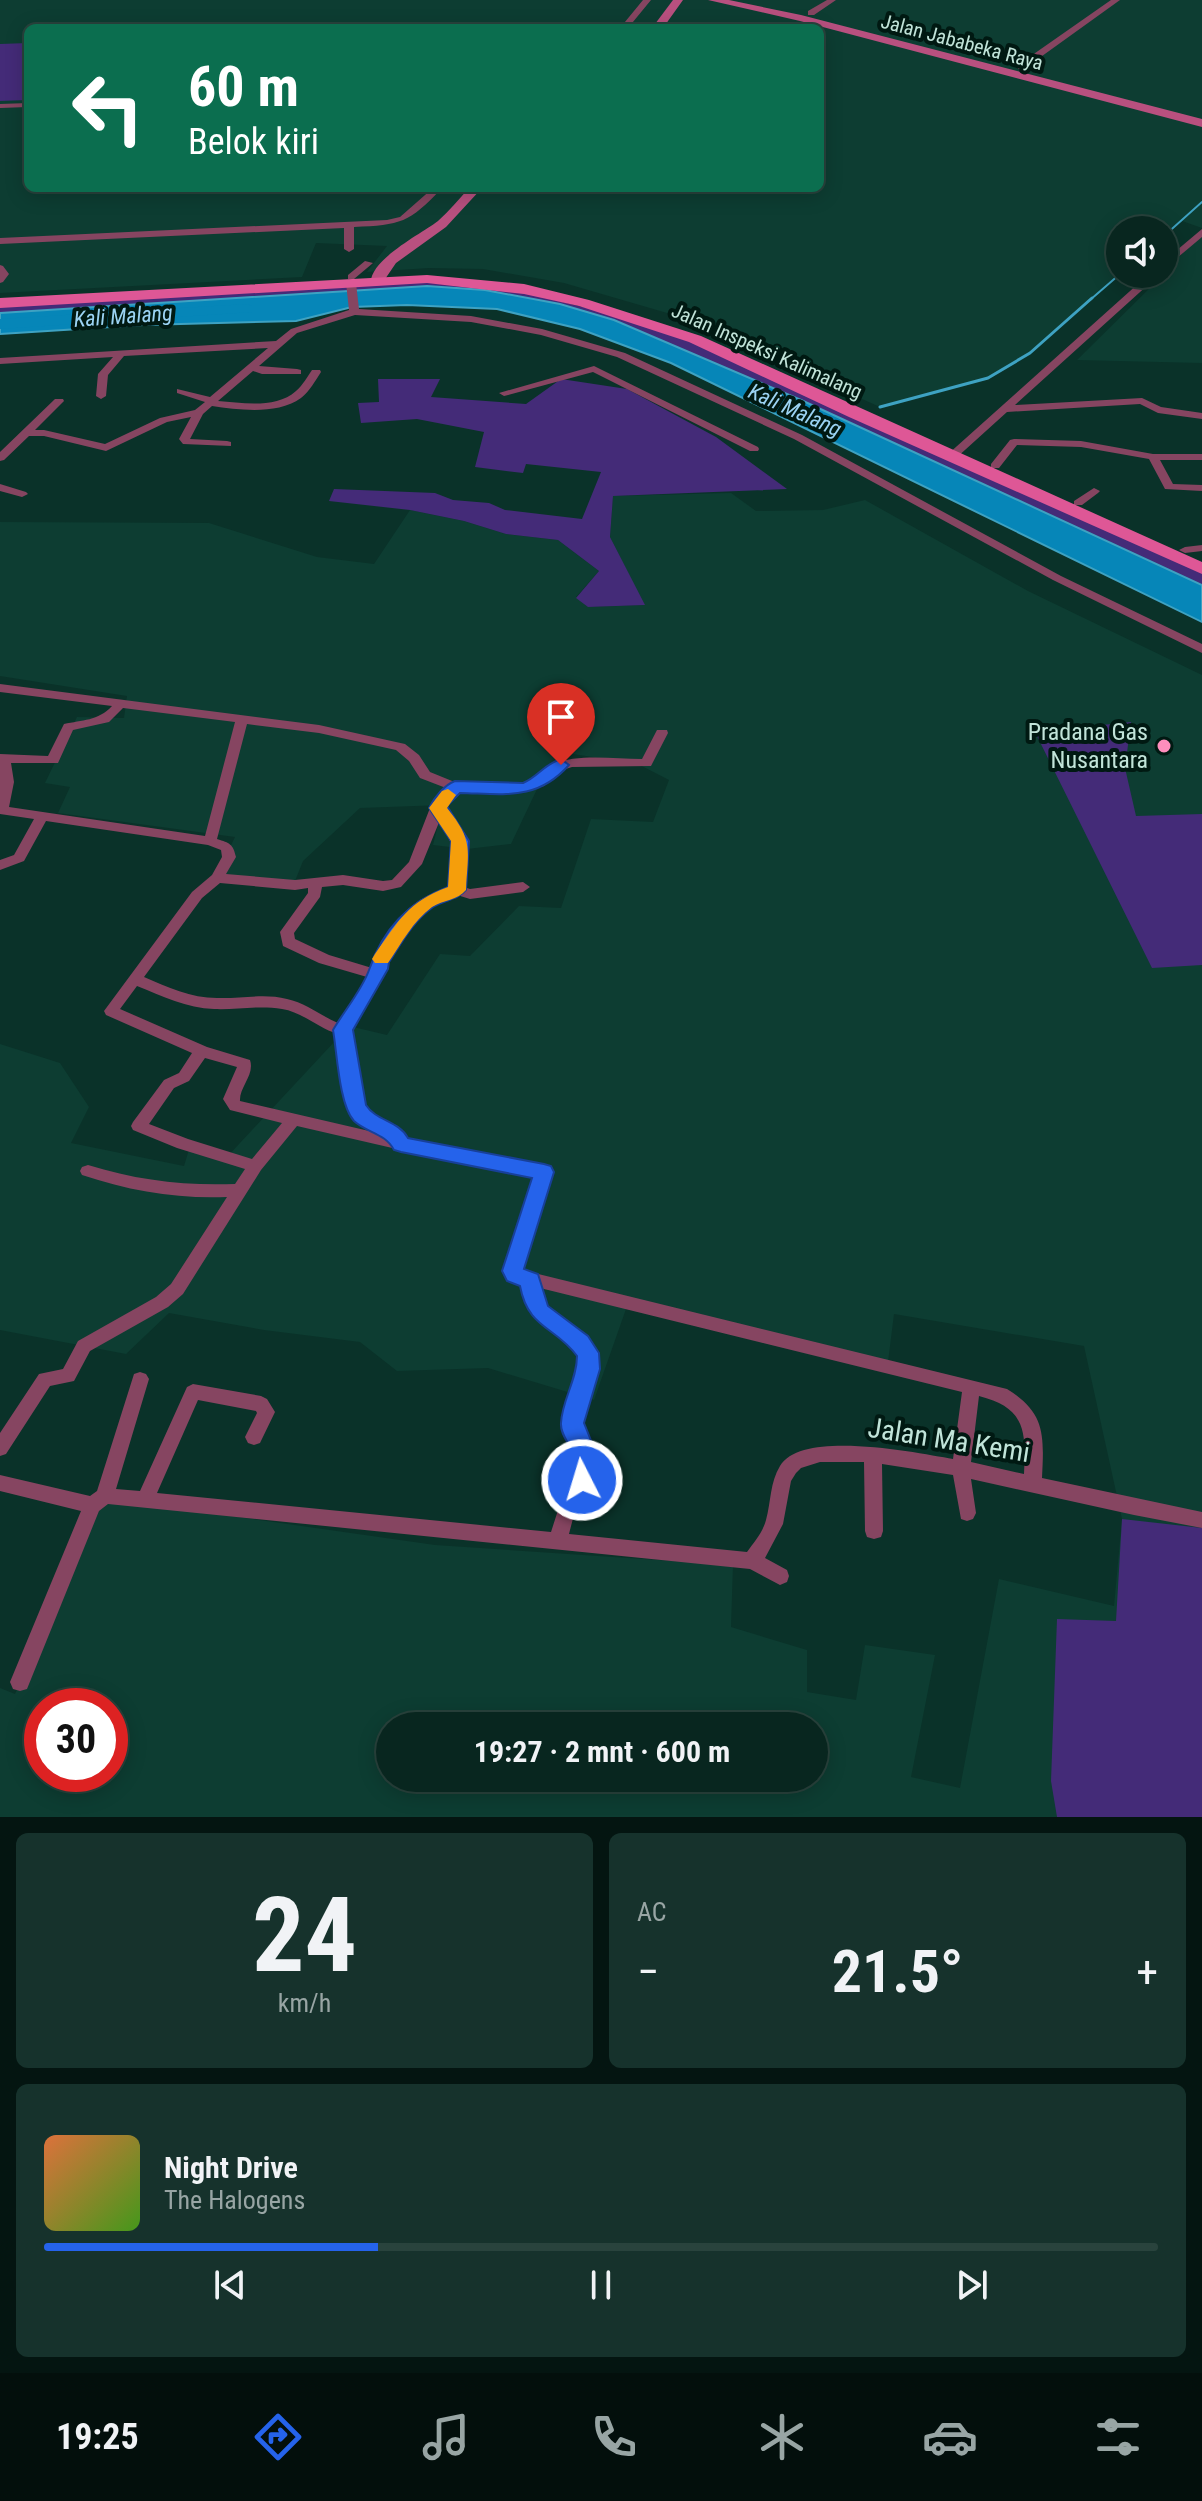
<!DOCTYPE html>
<html lang="id">
<meta charset="utf-8">
<style>
:root{--surface:#08261f;--page:#16322c;--text:#f1f3f6;--muted:#98a5a4;--line:#29433d;--accent:#2563eb}
body{margin:0;font-family:"Roboto Condensed",sans-serif;background:var(--page);color:var(--text);height:100vh;display:flex;flex-direction:column;font-size:30px;white-space:nowrap}
*{box-sizing:border-box;margin:0}
p{font-size:26px;color:var(--muted)}
.icon{flex:none;width:44px;height:44px;fill:none;stroke:currentColor;stroke-width:2;stroke-linecap:round;stroke-linejoin:round}
.map{position:relative;height:1817px;overflow:hidden}
.drawer{display:flex;flex-direction:column;gap:16px;padding:16px;background:#041511;flex:1}
.drawer>*{flex:none}
.hud{position:absolute;left:24px;top:24px;width:800px;height:168px;border-radius:12px;box-shadow:0 4px 20px #0003,0 0 0 2px var(--line);background:#0b6e4f;color:#fff;overflow:hidden}
.fabs{position:absolute;left:1106px;top:216px;display:grid;gap:16px}
.fabs a{display:grid;place-items:center;width:72px;height:72px;border-radius:50%;background:var(--surface);box-shadow:0 4px 20px #0003,0 0 0 2px var(--line);font-size:40px}
.speed{position:absolute;left:24px;top:1688px;display:flex;gap:16px;font-size:40px;font-weight:700;text-align:center}
.speed>*{display:grid;place-content:center;width:104px;height:104px;border-radius:50%;background:var(--surface);box-shadow:0 4px 20px #0003,0 0 0 2px var(--line);line-height:1}
.speed .limit{border:12px solid #d22;background:#fff;color:#111}
.pin{position:absolute;display:grid;place-items:center;width:68px;height:68px;color:#fff;margin:-82px -34px;border-radius:50% 50% 50% 0;rotate:-45deg;box-shadow:0 0 8px #0007}
.pin .icon{rotate:45deg}
.me{position:absolute;width:88px;margin:-44px;rotate:355deg;stroke-linejoin:round;filter:drop-shadow(0 0 6px #0008)}
.turn{display:flex;align-items:center;gap:28px;height:168px;padding:0 32px;font-size:36px}
.turn .icon{width:104px;height:104px;stroke-width:2.5}
.turn b{display:block;font-size:56px;line-height:68px}
.big{font-size:60px;font-weight:700;line-height:1.1}
.drawer .card{flex:1;display:flex;flex-direction:column;justify-content:center;gap:12px;min-width:0;padding:0 28px;border-radius:12px;background:var(--page)}
.drawer .dial{align-items:center;gap:0}
.dial b{font-size:104px;line-height:1}
.song{display:flex;align-items:center;gap:24px}
.cover{width:96px;height:96px;border-radius:12px;background:linear-gradient(135deg,hsl(20 70% 55%),hsl(100 70% 35%))}
.played{height:8px;border-radius:4px;background:linear-gradient(90deg,var(--accent) 30%,var(--line) 30%)}
.keys{display:flex;justify-content:space-around;direction:ltr}
.heat{display:flex;justify-content:space-between;align-items:center;font-size:44px;direction:ltr}
.drawer .tiles{flex:1;display:grid;gap:16px;grid-template-columns:1fr 1fr}
.card:last-child{grid-column:span 2}
.trip{position:absolute;left:376px;top:1712px;width:452px;height:80px;border-radius:40px;background:var(--surface);box-shadow:0 4px 20px #0003,0 0 0 2px var(--line);font-weight:700;line-height:80px;text-align:center}
.tab-bar{display:flex;height:128px;justify-content:space-around;align-items:center;background:#030f0c;color:var(--muted)}
.tab-bar .icon{width:56px;height:56px}
.tab-bar .active{color:var(--accent)}
.tab-bar b{font-size:36px;color:var(--text)}
.map>svg:first-child{display:block}
.built{fill:#0d3d32;fill-rule:evenodd}
.green{fill:#442b78}
.water{fill:#0686b8;stroke:#3ea2c2;stroke-width:2}
.lines{fill:none;stroke-linecap:round;stroke-linejoin:round}
.stream-far1{stroke:#3ea2c2;stroke-width:2}
.stream{stroke:#3ea2c2;stroke-width:3}
.river{fill:#0686b8;fill-rule:evenodd}
.street{fill:#864561;fill-rule:evenodd}
.secondary{fill:#b8507f;fill-rule:evenodd}
.primary{fill:#de5796;fill-rule:evenodd}
.route{fill:#2563eb;stroke:#184099;stroke-width:2}
.slow{fill:#f59e0b}
.poi-dot{fill:#fe8ebd;stroke:#001912;stroke-width:3}
.labels{text-anchor:middle;dominant-baseline:central;stroke-width:8;stroke-linejoin:round;paint-order:stroke}
.far-street-label{font-size:20px;fill:#c1e4d9;stroke:#001912}
.far-water-label{font-size:22px;font-style:italic;fill:#9bd3f3;stroke:#001912}
.poi-label{font-size:24px;fill:#c1e4d9;stroke:#001912;text-anchor:end}
.near-street-label{font-size:28px;fill:#c1e4d9;stroke:#001912}
</style>
<div class="map">
<svg width="1202" height="1817" viewBox="0 0 1202 1817">
<rect width="100%" height="100%" fill="#0a3229"/>
<path class="built" d="M0,0h1202v228l-20,-7 -18,16v-7h-44l1,44 -91,79 -42,25 -108,29 -206,-92 -110,-32 -81,-14 -54,-1 -62,4 20,-26 -71,-3 -14,34 -302,16zM28,28h792v160h-792z
M1202,232v131l-125,-3 87,-86z
M731,493l25,18 67,-1 42,-10 163,91 174,84v1142h-1202v-129l15,6 90,-196 330,47 298,20 -2,62 76,23v42l49,8 9,-55 70,10 -24,122 49,11 39,-209 115,27 8,-87 -38,-173 -190,-32 -6,48 -262,-53 -32,91 -106,-32 -91,3 -37,-29 -96,-12 -95,-17 -43,41 -126,-24v-286l60,19 29,44 -18,36 113,23 7,-23 35,15 123,-132 38,9 53,-81 30,2 49,-50 42,2 30,-89 62,3 16,-42 -31,-16 -65,-10 -26,14 -36,76 -44,5 -34,-4 10,-40 -83,3 -57,53 -8,20 -78,-7 18,-37 -177,-24 12,-26 -25,-4 32,-66 47,1 3,-22 -127,-20v-154l209,1 108,34 57,7 36,-54 54,11 42,13 52,6 41,31 -23,26 12,10 56,-2 -34,-68 3,-41zM42,1706h68v68h-68zM390,1726h424v52h-424z"/>
<path class="green" d="M28,43v57l-28,1v-57z
M427,279l57,4 169,41 549,245v16l-371,-171 -217,-94 -54,-16 -75,-14 -58,-4 -427,27v-10z
M378,379h62l-9,18 95,7 35,-25 66,10 89,48 71,52 -174,7 -3,41 35,68 -57,2 -12,-9 23,-27 -41,-31 -52,-6 -42,-13 -54,-11 -81,-9 5,-12 101,4 18,7 36,3 16,7 77,9 19,-47 -75,-8 -3,9 -48,-6 9,-35 -67,-13 -56,4 -3,-20 21,-1z
M1131,722l-6,46 11,48 66,-2v151l-50,3 -117,-236z
M1122,1519l80,9v289h-145l-6,-36 6,-162 59,2z"/>
<path class="water" d="M427,286l58,4 75,14 54,16 187,80 401,185v37l-531,-259 -91,-34 -83,-20 -90,-4 -55,2 -56,14 -153,4 -143,9v-21z"/>
<g class="lines">
<path class="stream-far1" d="M1164,236l38,-34
M1090,300l30,-26"/>
<path class="stream" d="M880,407l108,-29 42,-25 62,-55"/>
<path class="river" d="M247,304l5,2v6l-252,17v-10z"/>
<path class="street" d="M643,0h8l-23,28h-8z
M827,0h9l-22,15h-6v-4z
M1111,0h9l-96,69h-6v-4z
M28,103v4l-28,1v-4z
M433,188h9c-33,35 -41,37 -88,39v22l-5,3 -5,-3v-21l-344,16v-6l387,-18 13,-3z
M1202,229v8l-38,32v-8z
M365,261l8,2 -19,16h-6v-4z
M0,265l3,1 6,8 -6,8 -3,1z
M1149,274h11l-145,131 127,-7 19,9 41,6v6l-44,-6 -18,-9 -133,8 -52,47h-8v-4z
M351,280l5,3 3,26 112,7 71,13 83,24 177,82 259,141 141,68v9l-149,-73 -259,-141 -177,-82 -76,-22 -70,-13 -116,-7 -58,18 -38,33 38,3 4,1v4h-39l-9,-3 -35,30c25,2 58,8 78,-10 7,-6 11,-14 16,-21h8l1,2c-6,9 -11,19 -20,26 -24,17 -61,12 -89,8l-9,8 -13,25 37,2 4,1v4l-48,-2 -4,-5 12,-22 -24,5 -61,29 -62,-15h-15l-25,24 -4,1v-9l55,-53h8l1,2 -29,29h9l61,14 55,-26 35,-8 10,-8 -28,-9v-4l33,8 58,-49 -144,8 -16,19 -2,21 -5,3 -5,-3 2,-22 15,-17 -113,7v-6l276,-17 15,-12 58,-19 -3,-27z
M594,366l164,81 1,2 -1,2h-8l-157,-79 -89,24 -5,-3z
M1014,439l67,2 72,13h49v6h-42l13,24 29,1v6l-37,-2 -16,-30 -68,-12 -64,-2 -18,23h-8v-4l19,-24z
M0,484l26,8 2,2 -6,3 -22,-6z
M1094,488l6,3 -2,2 -16,12h-8v-4z
M1202,545v6l-17,2 -6,-3 6,-3z
M0,684l319,41 86,19 14,11 11,17 27,11 67,1c13,-5 15,-14 26,-19 27,-12 63,-6 92,-6l15,-29h10l1,3 -17,33 -79,1 -16,5 -12,14 -19,6 -67,-1 -14,17c23,28 24,45 20,79l6,2 53,-7 7,5 -7,5 -53,7 -13,-4 -4,1 -27,13 -19,21 -12,18 -9,21 -35,57 12,79c13,14 33,17 43,34l142,27 4,10 -31,89 1,5 485,119c39,24 37,47 35,89l160,34v16l-68,-13 -163,-36 5,34 -3,6 -6,2 -6,-2 -8,-44 -71,-11 1,67 -2,6 -7,2 -7,-2 -2,-6 -1,-69h-44l-19,6 -5,5 -5,8 -8,43 -18,34 22,12 2,6 -2,6 -7,3 -30,-16 -642,-65 -9,7 -72,178 -7,2 -7,-2 -3,-7 71,-171 -81,-20v-16l90,21 7,-5 37,-117 6,-2 6,2 3,5 -33,110 24,2 47,-104 6,-3 68,12 6,3 8,13 -15,31 -6,2 -6,-2 -3,-6 12,-24 -1,-2 -58,-11 -41,93 394,39 10,-31 16,-32v-14l-11,-19 -3,-13 17,-63c-6,-18 -24,-23 -37,-36 -11,-11 -17,-25 -20,-40l-15,-4 -3,-15 31,-90 -135,-25 -104,-24 -36,44 -78,124 -15,13 -78,44 -16,30 -24,5 -44,68 -6,2v-23l39,-59 24,-5 15,-28 78,-44 15,-13 56,-87c-50,2 -97,-6 -145,-22l-2,-4 2,-4 6,-2c48,15 96,21 147,19l10,-15 -68,-21 -44,-18 -2,-4 2,-4 31,-42 15,-7 13,-20 -86,-38 -2,-4 88,-119 20,-17 10,-18 -1,-7 -13,-5 -162,-24 -22,40 -24,9v-10l14,-5 20,-36 -34,-5v-60l48,2 16,-32c18,-4 34,-3 48,-18l-112,-14zM123,708l112,14 -30,114 -196,-29 5,-25 -3,-19h47l15,-33 36,-8zM247,724l72,9 77,17 13,11 11,17 26,10 -16,20 -21,54 -17,18 -9,1 -40,-6 -48,5 -69,-6 10,-17c-3,-13 -6,-14 -19,-18zM440,820l12,26 -2,41c-10,4 -21,7 -30,13 -21,13 -42,43 -48,68l-43,-13 -34,-16 -1,-6 26,-36 2,-10 21,-2 40,6 18,-4 21,-23zM220,883l75,7 13,-2v5l-28,39 3,14 36,17 48,14 -29,46c-17,-7 -32,-20 -51,-24 -23,-6 -47,0 -70,-1 -26,0 -50,-11 -73,-21l58,-79zM137,986c25,10 50,22 77,23 23,1 45,-4 68,0 20,3 36,19 56,25l10,73 13,15 21,12 -142,-33c-1,-14 15,-26 10,-41l-43,-13 -87,-38zM205,1058l32,9 -14,32 7,11 52,13 -30,36 -64,-20 -39,-15 25,-36 15,-7zM540,1288l422,104 -9,67c-36,-6 -151,-30 -173,7 -10,16 -9,36 -14,54 -3,12 -12,22 -19,32l-178,-18c3,-12 6,-24 11,-35 5,-9 11,-19 14,-28 6,-19 -12,-29 -13,-46 -1,-26 24,-53 12,-78 -14,-26 -45,-26 -53,-59zM979,1396c47,12 47,35 45,78l-53,-12z"/>
<path class="secondary" d="M673,0h10l-20,28h-11z
M708,0h21l72,15 401,104v8l-402,-106z
M469,188h13l-36,39 -50,36 -15,22h-10c-4,-24 50,-51 67,-64 11,-10 21,-22 31,-33z"/>
<path class="primary" d="M427,275l97,9 65,16 112,36 501,226v12l-353,-157 -160,-75 -110,-36 -55,-12 -97,-11 -427,25v-10z"/>
</g>
<path class="route" d="M561,759l8,6c-32,36 -64,29 -109,28l-13,13 22,35 -3,49c-8,10 -23,10 -33,17 -20,14 -31,35 -44,55l-1,7 -35,61 13,75c10,16 33,16 42,33l136,26 7,2 3,6 -30,97 14,5 10,32 40,30 11,17 1,16 -16,54 14,35 -8,30 -8,3 -9,-3c-5,-12 3,-19 1,-30 -2,-13 -14,-22 -13,-35 1,-23 16,-43 16,-67 -22,-30 -49,-27 -57,-70l-13,-5 -5,-10 30,-93 -131,-26 -7,-2c-9,-17 -27,-17 -40,-29 -15,-16 -17,-69 -21,-91 11,-19 29,-40 36,-60 14,-41 39,-68 79,-83l3,-46 -22,-33c5,-10 15,-23 26,-27l68,2c15,-6 21,-19 38,-24z"/>
<path class="slow" d="M448,789l8,6 -9,13c27,33 21,42 19,82 -8,10 -23,10 -34,17 -19,14 -31,37 -44,56h-13l-3,-4 3,-5c24,-34 33,-52 73,-67l3,-46 -22,-33 13,-17z"/>
<circle class="poi-dot" cx="1164" cy="746" r="8"/>
<g class="labels">
<g class="far-street-label">
<text transform="translate(962 42) rotate(15)">Jalan Jababeka Raya</text>
<text transform="translate(767 351) rotate(24)">Jalan Inspeksi Kalimalang</text>
</g>
<g class="far-water-label">
<text transform="translate(123 316) rotate(-4)">Kali Malang</text>
<text transform="translate(795 410) rotate(24)">Kali Malang</text>
</g>
<g class="poi-label">
<text x="1148" y="732">Pradana Gas<tspan x="1148" dy="28">Nusantara</tspan></text>
</g>
<g class="near-street-label">
<text transform="translate(949 1440) rotate(9)">Jalan Ma Kemi</text>
</g>
</g>
</svg>
<div class="fabs">
<a><svg class="icon" aria-label="sound" viewBox="0 0 24 24"><path d="M4 9h4l5-4v14l-5-4H4zM17 9q2 3 0 6"/></svg></a>
</div>
<div class="speed"><div class="limit">30</div></div>
<div class="pin" style="left:561px;top:765px;background:#d93025"><svg class="icon" aria-label="arrive" viewBox="0 0 24 24"><path d="M6 21V4h12l-3 4 3 4H6"/></svg></div>
<svg class="me" style="left:582px;top:1480px" viewBox="-20 -20 40 40"><circle r="17" fill="#2563eb" stroke="#fff" stroke-width="3"/><path d="M0-11L8 9 0 5-8 9z" fill="#fff"/></svg>
<div class="trip">19:27 · 2 mnt · 600 m</div>
<div class="hud">
<div class="turn"><svg class="icon" aria-label="left" viewBox="0 0 24 24"><path d="M17 20v-9H6M10 6l-5 5 5 5"/></svg><div><b>60 m</b>Belok kiri</div></div>
</div>
</div>
<section class="drawer">
<div class="tiles">
<div class="card dial"><b>24</b><p>km/h</p></div>
<div class="card"><p>AC</p>
<div class="heat"><a>−</a><b class="big">21.5°</b><a>+</a></div>
</div>
<div class="card">
<div class="song"><i class="cover"></i><div><b>Night Drive</b><p>The Halogens</p></div></div>
<div class="played"></div>
<div class="keys"><svg class="icon" aria-label="previous" viewBox="0 0 24 24"><path d="M18 5L8 12l10 7zM5 5v14"/></svg><svg class="icon" aria-label="pause" viewBox="0 0 24 24"><path d="M8 5v14M16 5v14"/></svg><svg class="icon" aria-label="next" viewBox="0 0 24 24"><path d="M6 5l10 7-10 7zM19 5v14"/></svg></div>
</div>
</div>
</section>
<nav class="tab-bar">
<b>19:25</b>
<svg class="icon active" aria-label="directions" viewBox="0 0 24 24"><path d="M12 3l9 9-9 9-9-9zM9 14v-3h6M13 9l2 2-2 2"/></svg>
<svg class="icon" aria-label="music" viewBox="0 0 24 24"><path d="M9 18V5l10-2v13"/><circle cx="6" cy="18" r="3"/><circle cx="16" cy="16" r="3"/></svg>
<svg class="icon" aria-label="phone" viewBox="0 0 24 24"><path d="M5 4h4l2 5-3 2q2 4 5 5l2-3 5 2v4C11 20 4 13 5 4z"/></svg>
<svg class="icon" aria-label="climate" viewBox="0 0 24 24"><path d="M12 3v18M4 7l16 10M4 17L20 7"/></svg>
<svg class="icon" aria-label="car" viewBox="0 0 24 24"><path d="M5 17H2v-5l4-1 3-4h7l3 4 3 1v5h-3M9 17h6M6 11h13"/><circle cx="7" cy="17" r="2"/><circle cx="17" cy="17" r="2"/></svg>
<svg class="icon" aria-label="filters" viewBox="0 0 24 24"><path d="M4 7h16M4 17h16"/><circle cx="9" cy="7" r="2"/><circle cx="15" cy="17" r="2"/></svg>
</nav>
